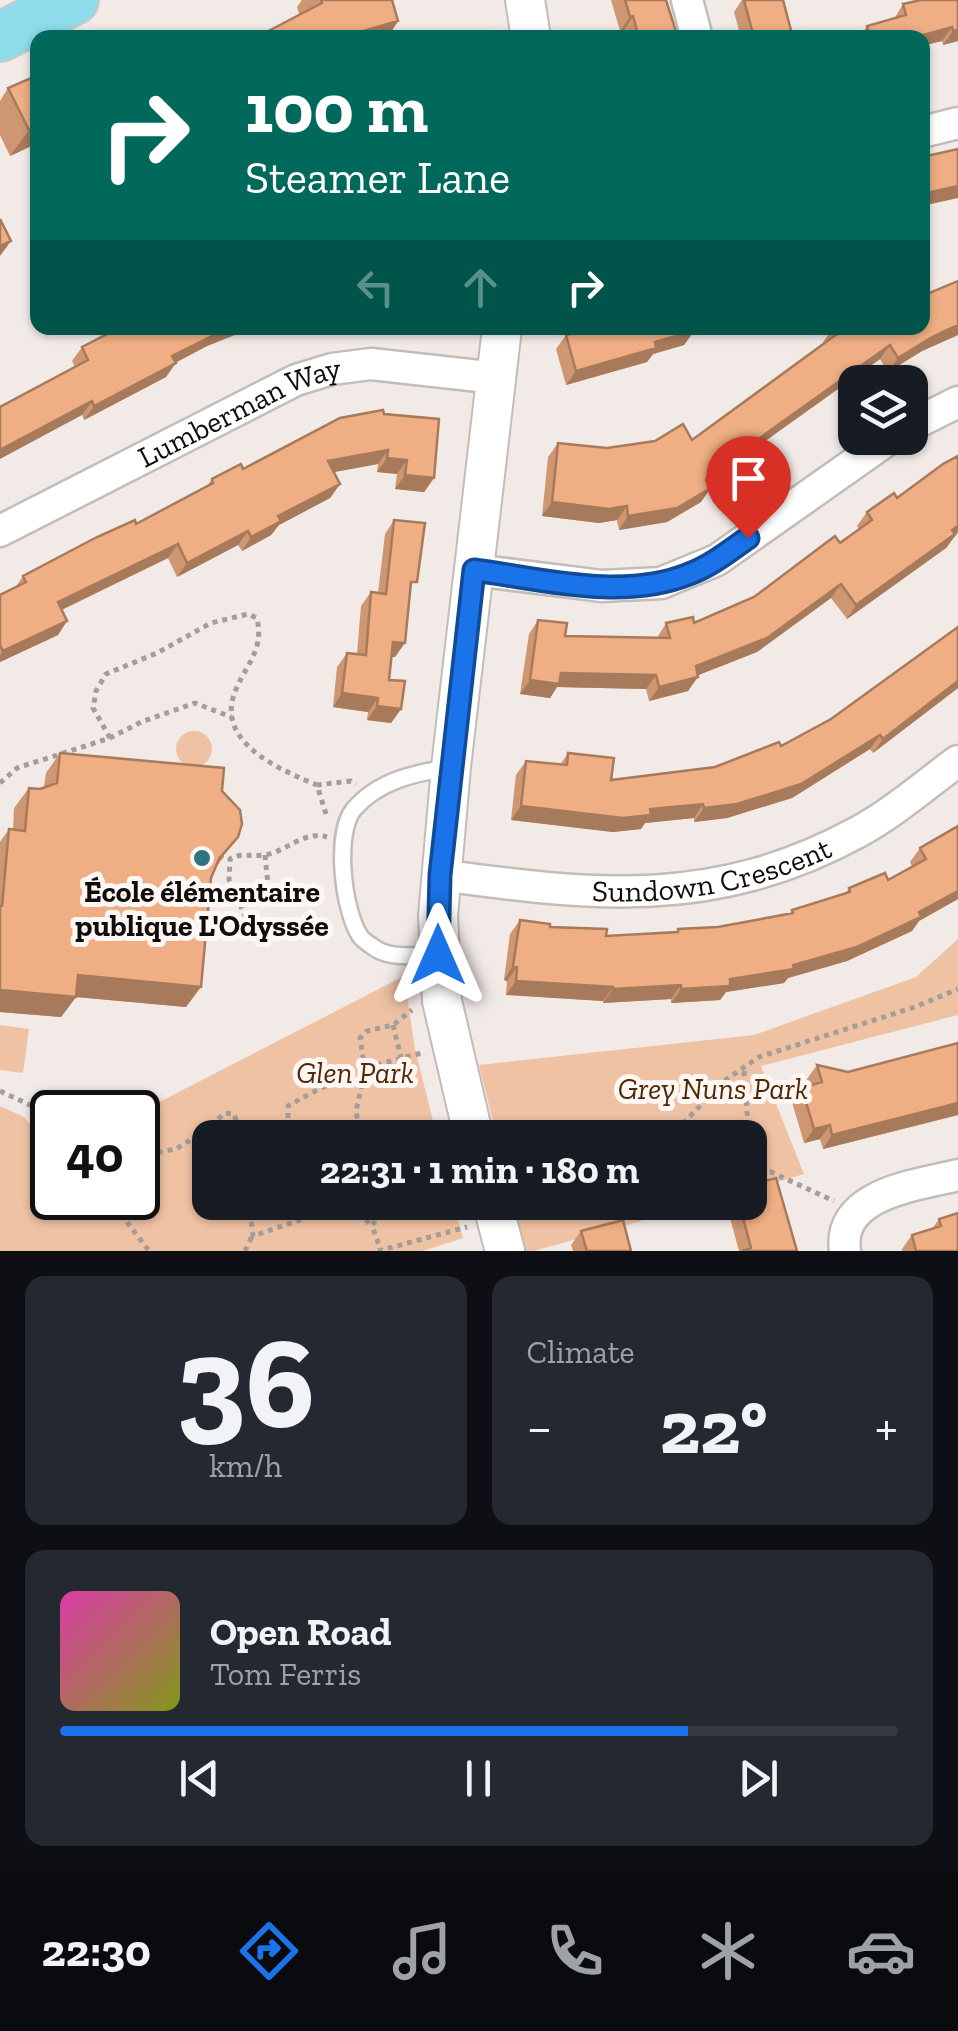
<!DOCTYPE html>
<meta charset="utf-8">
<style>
:root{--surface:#171b24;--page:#242831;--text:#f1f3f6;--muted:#9ea1a6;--line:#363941;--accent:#1a73e8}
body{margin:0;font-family:"Zilla Slab",serif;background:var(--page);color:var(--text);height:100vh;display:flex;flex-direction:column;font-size:38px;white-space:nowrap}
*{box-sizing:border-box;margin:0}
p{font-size:32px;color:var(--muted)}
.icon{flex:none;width:55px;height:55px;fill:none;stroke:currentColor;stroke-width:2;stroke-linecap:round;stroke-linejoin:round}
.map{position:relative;height:1251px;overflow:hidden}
.sheet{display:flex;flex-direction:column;gap:25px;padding:25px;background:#0d0f14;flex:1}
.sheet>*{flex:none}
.hud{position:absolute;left:30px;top:30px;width:900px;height:305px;border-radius:20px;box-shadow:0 2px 8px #0004;background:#00695c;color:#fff;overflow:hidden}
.tools{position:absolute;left:838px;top:365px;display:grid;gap:20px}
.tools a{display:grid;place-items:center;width:90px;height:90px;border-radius:20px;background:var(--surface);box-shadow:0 2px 8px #0004;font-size:50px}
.speed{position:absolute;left:30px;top:1090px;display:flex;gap:20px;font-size:50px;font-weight:700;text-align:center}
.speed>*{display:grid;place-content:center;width:130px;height:130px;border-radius:50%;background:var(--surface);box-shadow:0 2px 8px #0004;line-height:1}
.speed .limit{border:5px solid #111;border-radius:15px;background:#fff;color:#111}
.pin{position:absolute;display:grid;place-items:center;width:85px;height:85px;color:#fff;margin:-102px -42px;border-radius:50% 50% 50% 0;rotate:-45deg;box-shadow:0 0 10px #0007}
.pin .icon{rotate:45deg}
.me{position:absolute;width:110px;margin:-55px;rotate:0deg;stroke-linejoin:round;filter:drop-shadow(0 0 8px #0008)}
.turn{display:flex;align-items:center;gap:35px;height:210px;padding:0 50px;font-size:45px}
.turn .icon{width:130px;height:130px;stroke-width:2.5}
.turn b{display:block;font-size:70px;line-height:85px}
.lanes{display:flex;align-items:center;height:95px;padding:0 50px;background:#0003;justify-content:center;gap:50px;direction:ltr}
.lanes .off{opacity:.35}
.big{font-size:75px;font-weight:800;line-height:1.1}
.sheet .card{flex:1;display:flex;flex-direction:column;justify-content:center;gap:15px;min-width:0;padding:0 35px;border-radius:20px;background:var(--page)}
.sheet .dial{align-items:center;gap:0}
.dial b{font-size:130px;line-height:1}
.song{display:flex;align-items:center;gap:30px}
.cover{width:120px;height:120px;border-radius:15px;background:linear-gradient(135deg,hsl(320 70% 55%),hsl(70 70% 35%))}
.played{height:10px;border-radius:5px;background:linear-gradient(90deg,var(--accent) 75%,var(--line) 75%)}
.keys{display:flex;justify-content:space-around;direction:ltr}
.heat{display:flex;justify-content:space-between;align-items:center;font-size:55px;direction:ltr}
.sheet .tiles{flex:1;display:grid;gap:25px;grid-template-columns:1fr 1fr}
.card:last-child{grid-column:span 2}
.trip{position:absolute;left:192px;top:1120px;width:575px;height:100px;border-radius:20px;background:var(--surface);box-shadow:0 2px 8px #0004;font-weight:800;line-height:100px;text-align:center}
.dock{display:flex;height:160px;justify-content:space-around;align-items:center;background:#090b0e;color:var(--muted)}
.dock .icon{width:70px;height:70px}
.dock .selected{color:var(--accent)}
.dock b{font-size:45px;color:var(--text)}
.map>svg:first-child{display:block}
.green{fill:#f0c2a4}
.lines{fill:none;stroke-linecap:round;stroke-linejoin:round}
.service-casing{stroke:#c3bdb9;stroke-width:20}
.minor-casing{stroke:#c3bdb9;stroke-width:35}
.tertiary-casing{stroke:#c3bdb9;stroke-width:42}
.primary-casing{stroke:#cacac9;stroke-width:52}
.path{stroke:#a39e9a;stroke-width:5;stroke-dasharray:5 5;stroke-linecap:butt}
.service{stroke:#fff;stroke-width:15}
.minor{stroke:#fff;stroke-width:30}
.tertiary{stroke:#fff;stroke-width:38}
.primary{stroke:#8edbe9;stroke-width:48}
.wall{fill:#ce9671}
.shaded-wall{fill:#a77a5c}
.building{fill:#efae83;stroke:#a77a5c;stroke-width:2.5}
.route-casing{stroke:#114b97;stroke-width:25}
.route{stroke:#1a73e8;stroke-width:18}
.poi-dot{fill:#2e7481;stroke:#fef7f3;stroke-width:4}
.labels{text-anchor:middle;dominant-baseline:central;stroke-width:10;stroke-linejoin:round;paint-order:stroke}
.street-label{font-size:30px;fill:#0f0d0b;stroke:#fef7f3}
.poi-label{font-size:30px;font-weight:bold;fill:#0f0d0b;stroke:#fef7f3}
.park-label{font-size:30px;font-style:italic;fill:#512706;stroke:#fef7f3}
</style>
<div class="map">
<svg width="958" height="1251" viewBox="0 0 958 1251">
<rect width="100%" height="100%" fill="#f1eae6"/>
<path class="green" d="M176 749a18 18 0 1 1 36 0a18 18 0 1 1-36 0Z
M958,939v76l-197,51 43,108 -54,16v-52l-253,-1 -18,-72 275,-30 162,-58z
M404,976l11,73 22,88 -227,1v64l244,1 9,35 -40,13h-423v-145l24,11 28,33v48h86v-85z
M0,1025l29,4 -6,44 -23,-3z
M513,1203h192l-171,48h-9z"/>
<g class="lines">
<defs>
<path id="service" d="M439,955c-19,0 -45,4 -61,-5 -6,-4 -15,-9 -18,-14 -17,-26 -26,-103 -6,-127 25,-29 62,-36 97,-42"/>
<g id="minor">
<path d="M687,0l10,38"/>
<path d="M922,132l36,-9"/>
<path d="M910,426l48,-24"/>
<path id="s1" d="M0,531l296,-151 36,-11 39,-5 126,14"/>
<path d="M474,570l128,16 59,-3 56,-23 173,-122"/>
<path id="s2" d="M440,875c154,21 274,35 418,-43 35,-19 67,-47 100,-71"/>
<path d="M845,1251c-8,-58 73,-66 113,-76"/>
</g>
<path id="tertiary" d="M525,0l6,38
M474,1138l-32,-137 -4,-85 13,-149 51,-439
M492,1202l13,49"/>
<path id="primary" d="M0,37l74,-37"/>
</defs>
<use href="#service" class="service-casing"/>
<use href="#minor" class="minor-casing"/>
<use href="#tertiary" class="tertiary-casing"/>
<use href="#primary" class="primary-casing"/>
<path class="path" d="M110,738l-17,-30 3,-17 10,-17 51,-21 54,-30 37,-9 9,4c8,36 -15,49 -24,80 -13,47 50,73 84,87
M0,783l17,-15 93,-30 31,-16 54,-19 36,14
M326,814l-9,-29 34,-4 5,3
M265,855l3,30
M246,918l-17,-38 1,-21c12,-7 19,-2 33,-4 23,-2 39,-25 64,-18
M393,1025l8,33
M744,1071l5,67
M0,1091l45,21 7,9
M203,1132l22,-19 9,1 8,24
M288,1138v-32c41,-24 89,-44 135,-53
M361,1138l-5,-27 9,-40 -5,-33 7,-7 26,-6 19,-15
M669,1138l55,-57 35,-24 156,-50 43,-18
M750,1143l6,31
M138,1156l38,-7 27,-17 19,6
M750,1175l21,-3 63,29
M109,1198l40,53
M249,1202l4,34 50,-17 12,-17
M357,1202l6,15 9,9
M379,1202l1,10 -8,14 9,24
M524,1209l21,-7
M245,1251l7,-15
M378,1251l89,-24"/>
<use href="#service" class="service"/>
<use href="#minor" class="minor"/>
<use href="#tertiary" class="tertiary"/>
<use href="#primary" class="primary"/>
</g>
<path class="wall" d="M302,0h90l6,21 -11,17h-132l44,-24 -2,-7z
M611,0h55l12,38h-52l-2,-8 -4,1z
M742,0h41l10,38h-52l-7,-26z
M958,0v41l-15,4 -1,-4 -20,5v-8h-63l8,-12 27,-7 9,-15z
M8,88l30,55 -28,13 -10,-21v-34z
M958,281v54l-36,16 -34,21 -8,-13 -122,87 -49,38 -8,18 -34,20 -48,8 -2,-10 -18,3 -57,-7 6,-59 10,-14 49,5 85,-8 132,-96 -1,-2 10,-14h89z
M114,328h138l-45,18 -31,16 -10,15 -82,43 -2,-5 -7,-48 -3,-6 10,-14 33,-18z
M588,331h106l-10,14 -31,9 -6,8 -81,23 -10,-36 10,-14z
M384,414l50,64 -10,14 -29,-3 2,-15 -20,-2 1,-8 -44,8 6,12 -10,14 -51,27 -8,10 -29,16 -4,-6 -61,32 -9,-19 -106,52 5,11 -9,14 -58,27v-67l15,-7 8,-12 113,-52 71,-38 5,-7 31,-10z
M958,456v76l-12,16 -99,71 -16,-21 -74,54 -59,23 -10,16 -39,10 -3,-12 -89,-2 -7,11 -30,-4 9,-60 9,-14 27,16 92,2 9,-15h28l60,-26 105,-68 -2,-3 10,-14 30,-14z
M394,520l16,71 -15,66h-4l-2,23 12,29 -10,14 -24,-3 1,-8 -35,-5 4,-40 10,-14 10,1 4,-48 10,-14 7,1 7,-59z
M958,627v61l-85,65 -3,-4 -78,49 -65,20 -33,4v-4l-49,5 -4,6 -28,3 -102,-12 5,-45 10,-14 34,4 8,-12 43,27 104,-13 66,-21 50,-27z
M60,753l162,38 2,66 -8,10 -5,11 -25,129 -110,-10 -15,20 -61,-5v-170l9,-13 4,1 1,-22 15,-20 11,1 4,-2 2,-14z
M958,826v73l-39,22 -7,10 -65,30 -59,17 -4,5 -58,9 -6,8 -49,3v-4l-68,4v-2l-97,-6 1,-14 -3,-1 6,-46 10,-14 86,16 70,-4 2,-3 40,-2 71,-13 3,-4 53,-16 4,-6 39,-8 24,-14 -2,-4 10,-14z
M958,1043v72l-135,34 -3,-10 -16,4 -12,-41 10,-14 7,-2 -2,-7 10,-14 31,7z
M750,1202l47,49h-58l-13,-48z
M939,1219l19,32h-56v-2l10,-14 20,-6z
M581,1231l50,20h-58l-2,-6z"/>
<path class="shaded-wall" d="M633,16l-9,14 -4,1 10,-14z
M398,21l-11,17h-48z
M952,27l-10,14 -20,5v-8h-9z
M958,30v11l-15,4 10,-14z
M38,126v17l-28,13 19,-26z
M958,186v12l-36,8v-12z
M11,241l-11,15v-10z
M958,325v10l-36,16 -34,21 10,-14 34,-21z
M228,328h24l-45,18 -45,24 10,-14z
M694,331l-10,14 -31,9 -6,8 -81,23 10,-14 79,-29z
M890,345l-10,14 -122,87 -62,48 10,-14 62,-48z
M176,363l-10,14 -82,43 10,-14z
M92,401l-10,14 -82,44v-9z
M388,450l-10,14 -60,11 10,-14z
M387,458l20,2 -10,14 -20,-2z
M405,475l29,3 -10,14 -29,-3z
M340,484l-10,14 -51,27 -8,10 -29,16 9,-14 27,-21z
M711,488l-10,14 -34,20 -48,8 9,-14z
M552,502l75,4 -10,14 -18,3 -57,-7z
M958,526v6l-12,16 -99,71 9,-14z
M248,531l-10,14 -61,32 10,-14z
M178,544l-10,14 -120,58 10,-14z
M841,584l-10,14 -74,54 -71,28 10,-14z
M67,621l-9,14 -58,27v-6l3,-5z
M393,642l12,1 -10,14 -12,-1z
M561,673l95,2 -10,14 -89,-2 -7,11 -30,-4 10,-14z
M698,677l-10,14 -39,10 10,-14z
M958,681v7l-85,65 10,-14z
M342,693l36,5 -10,14 -35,-5z
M377,706l24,3 -10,14 -24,-3z
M880,735l-10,14 -78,49 -65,20 -33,4 10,-14z
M703,804l-9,14 -49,5 -4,6 -28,3 -102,-12 10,-14 129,3z
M958,891v8l-39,22 -7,10 -65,30 -59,17 -4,5 -58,9 -6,8 -49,3 10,-14 112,-24 126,-53z
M513,966l4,1 -10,14 -3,-1z
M78,975l123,12 -15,20 -110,-10 -15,20 -61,-5v-22z
M516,981l97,6 -10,14 -97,-6z
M681,985l-10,14 -68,4 10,-14z
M958,1103v12l-135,34 9,-14z
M830,1125l-10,14 -16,4 10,-14z"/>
<path class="building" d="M321,0h71l6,21 -59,17h-84l67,-35z
M625,0h41l12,38h-39l-6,-22 -3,1z
M744,0h39l10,38h-39z
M921,0h37v30l-5,1 -1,-4 -39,11h-43l-3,-12 39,-11 -3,-11z
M38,75v51l-9,4 -21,-42z
M958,149v37l-36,8v-37z
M0,219l11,22 -11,5z
M958,281v44l-26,12 -34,21 -8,-13 -122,87 -62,48 5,8 -34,20 -49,8 -1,-10 -18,3 -57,-7 6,-59 49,5 48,-7 28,-17 9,16 145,-106 -4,-6h89v-32z
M119,328h109l-56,28 4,7 -82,43 -2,-5 -92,49v-43l88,-47 -6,-13z
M600,328h93l1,3 -39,11 1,6 -80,23 -10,-36 22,-6v2z
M383,410l1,4 55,5 -5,59 -29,-3 2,-15 -20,-2 1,-8 -60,11 12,23 -62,32 3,5 -30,16 -3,-6 -61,32 -9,-19 -120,58 9,19 -64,30 -3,-6v-50l26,-13 -3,-6 74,-39 38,-17 1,4 77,-41 -1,-4 29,-15 2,5 97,-51z
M958,456v70l-6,4 3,4 -99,71 -15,-21 -74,54 -71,28 2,11 -39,10 -3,-12 -95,-2 -2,11 -29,-4 8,-60 29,3 -2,13 105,2 -4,-15 27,-6 1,6 60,-26 81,-61 5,7 32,-23 -5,-8 27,-19 3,5 46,-34z
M394,520l31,3 -8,59h-6l-6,61 -12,-1 -4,38 16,1 -4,28 -24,-3 1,-8 -36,-5 5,-40 19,2 5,-63 15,2z
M958,627v54l-75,58 -3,-4 -79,49 -64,20 -33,4 -1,-4 -53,5 1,6 -28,3 -102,-12 5,-45 41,4 1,-12 46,5 -3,22 104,-13 64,-25 2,4 50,-27z
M60,753l164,15 -2,23 18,19 2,14 -4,13 -19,22 -8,19 -10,109 -123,-12 -2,22 -76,-7v-84h2l7,-77 16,2 4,-43 11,1 17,-6z
M958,826v65l-39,21 2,5 -64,30 -64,18 1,4 -64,10v7l-49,3v-4l-68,4v-2l-97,-6 1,-14 -4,-1 7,-46 30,4v3l57,2 -1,7 72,-4v-3l40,-2 75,-14 -1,-3 58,-18 -1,-4 36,-15 3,7 38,-21 -6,-11z
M958,1043v60l-126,32 -2,-10 -16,4 -12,-41 20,-6 -5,-17 31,7z
M776,1178l21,73h-55l9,-3 -12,-46h11v-17z
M958,1213v38h-42l-4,-16 29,-9 -2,-7z
M623,1220l8,31h-44l-6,-20z"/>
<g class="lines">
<defs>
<path id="route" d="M438,955l2,-80 34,-305c68,9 149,31 215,4 22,-8 40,-23 59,-36"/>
</defs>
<use href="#route" class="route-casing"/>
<use href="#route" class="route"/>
</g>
<circle class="poi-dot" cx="202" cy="858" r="10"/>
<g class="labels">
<g class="street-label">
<text stroke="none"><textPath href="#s1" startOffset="268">Lumberman Way</textPath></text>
<text stroke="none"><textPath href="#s2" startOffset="275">Sundown Crescent</textPath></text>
</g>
<g class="poi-label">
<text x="202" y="892">École élémentaire<tspan x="202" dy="34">publique L'Odyssée</tspan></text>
</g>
<g class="park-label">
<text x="355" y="1073">Glen Park</text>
<text x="713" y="1089">Grey Nuns Park</text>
</g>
</g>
</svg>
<div class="tools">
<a><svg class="icon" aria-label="layers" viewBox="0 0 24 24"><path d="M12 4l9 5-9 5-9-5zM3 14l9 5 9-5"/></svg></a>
</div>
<div class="speed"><div class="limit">40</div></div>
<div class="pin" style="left:748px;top:538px;background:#d93025"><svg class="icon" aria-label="arrive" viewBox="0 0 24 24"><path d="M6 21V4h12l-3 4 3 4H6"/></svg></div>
<svg class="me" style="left:438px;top:955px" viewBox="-20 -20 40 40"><path d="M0-17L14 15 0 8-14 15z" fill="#1a73e8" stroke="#fff" stroke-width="4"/></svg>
<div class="trip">22:31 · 1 min · 180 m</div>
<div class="hud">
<div class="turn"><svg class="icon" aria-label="right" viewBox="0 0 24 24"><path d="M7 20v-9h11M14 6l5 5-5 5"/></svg><div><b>100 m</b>Steamer Lane</div></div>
<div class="lanes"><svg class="icon off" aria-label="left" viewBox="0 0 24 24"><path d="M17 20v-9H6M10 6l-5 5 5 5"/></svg><svg class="icon off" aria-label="ahead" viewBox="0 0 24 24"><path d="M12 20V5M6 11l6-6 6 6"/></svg><svg class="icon" aria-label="right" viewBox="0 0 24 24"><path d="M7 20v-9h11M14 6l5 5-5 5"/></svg></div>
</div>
</div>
<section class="sheet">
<div class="tiles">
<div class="card dial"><b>36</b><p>km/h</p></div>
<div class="card"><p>Climate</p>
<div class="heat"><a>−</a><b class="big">22°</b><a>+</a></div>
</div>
<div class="card">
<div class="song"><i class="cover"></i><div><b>Open Road</b><p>Tom Ferris</p></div></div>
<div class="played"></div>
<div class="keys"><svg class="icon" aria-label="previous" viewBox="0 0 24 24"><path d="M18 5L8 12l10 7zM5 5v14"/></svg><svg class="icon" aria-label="pause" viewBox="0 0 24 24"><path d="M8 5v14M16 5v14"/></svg><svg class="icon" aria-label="next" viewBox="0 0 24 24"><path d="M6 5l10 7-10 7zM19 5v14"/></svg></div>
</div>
</div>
</section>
<nav class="dock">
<b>22:30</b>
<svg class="icon selected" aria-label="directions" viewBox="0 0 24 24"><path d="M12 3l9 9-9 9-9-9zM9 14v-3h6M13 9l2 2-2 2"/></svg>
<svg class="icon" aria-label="music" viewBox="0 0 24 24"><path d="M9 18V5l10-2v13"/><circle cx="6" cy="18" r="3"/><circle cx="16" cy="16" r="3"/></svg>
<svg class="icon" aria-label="phone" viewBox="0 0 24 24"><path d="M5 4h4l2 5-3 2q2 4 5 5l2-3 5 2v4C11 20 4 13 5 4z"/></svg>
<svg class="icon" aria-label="climate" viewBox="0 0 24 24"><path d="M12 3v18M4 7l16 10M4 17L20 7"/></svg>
<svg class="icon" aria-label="car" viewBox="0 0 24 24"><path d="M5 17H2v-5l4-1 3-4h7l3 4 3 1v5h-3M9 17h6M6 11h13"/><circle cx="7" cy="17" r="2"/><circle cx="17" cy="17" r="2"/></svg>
</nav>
